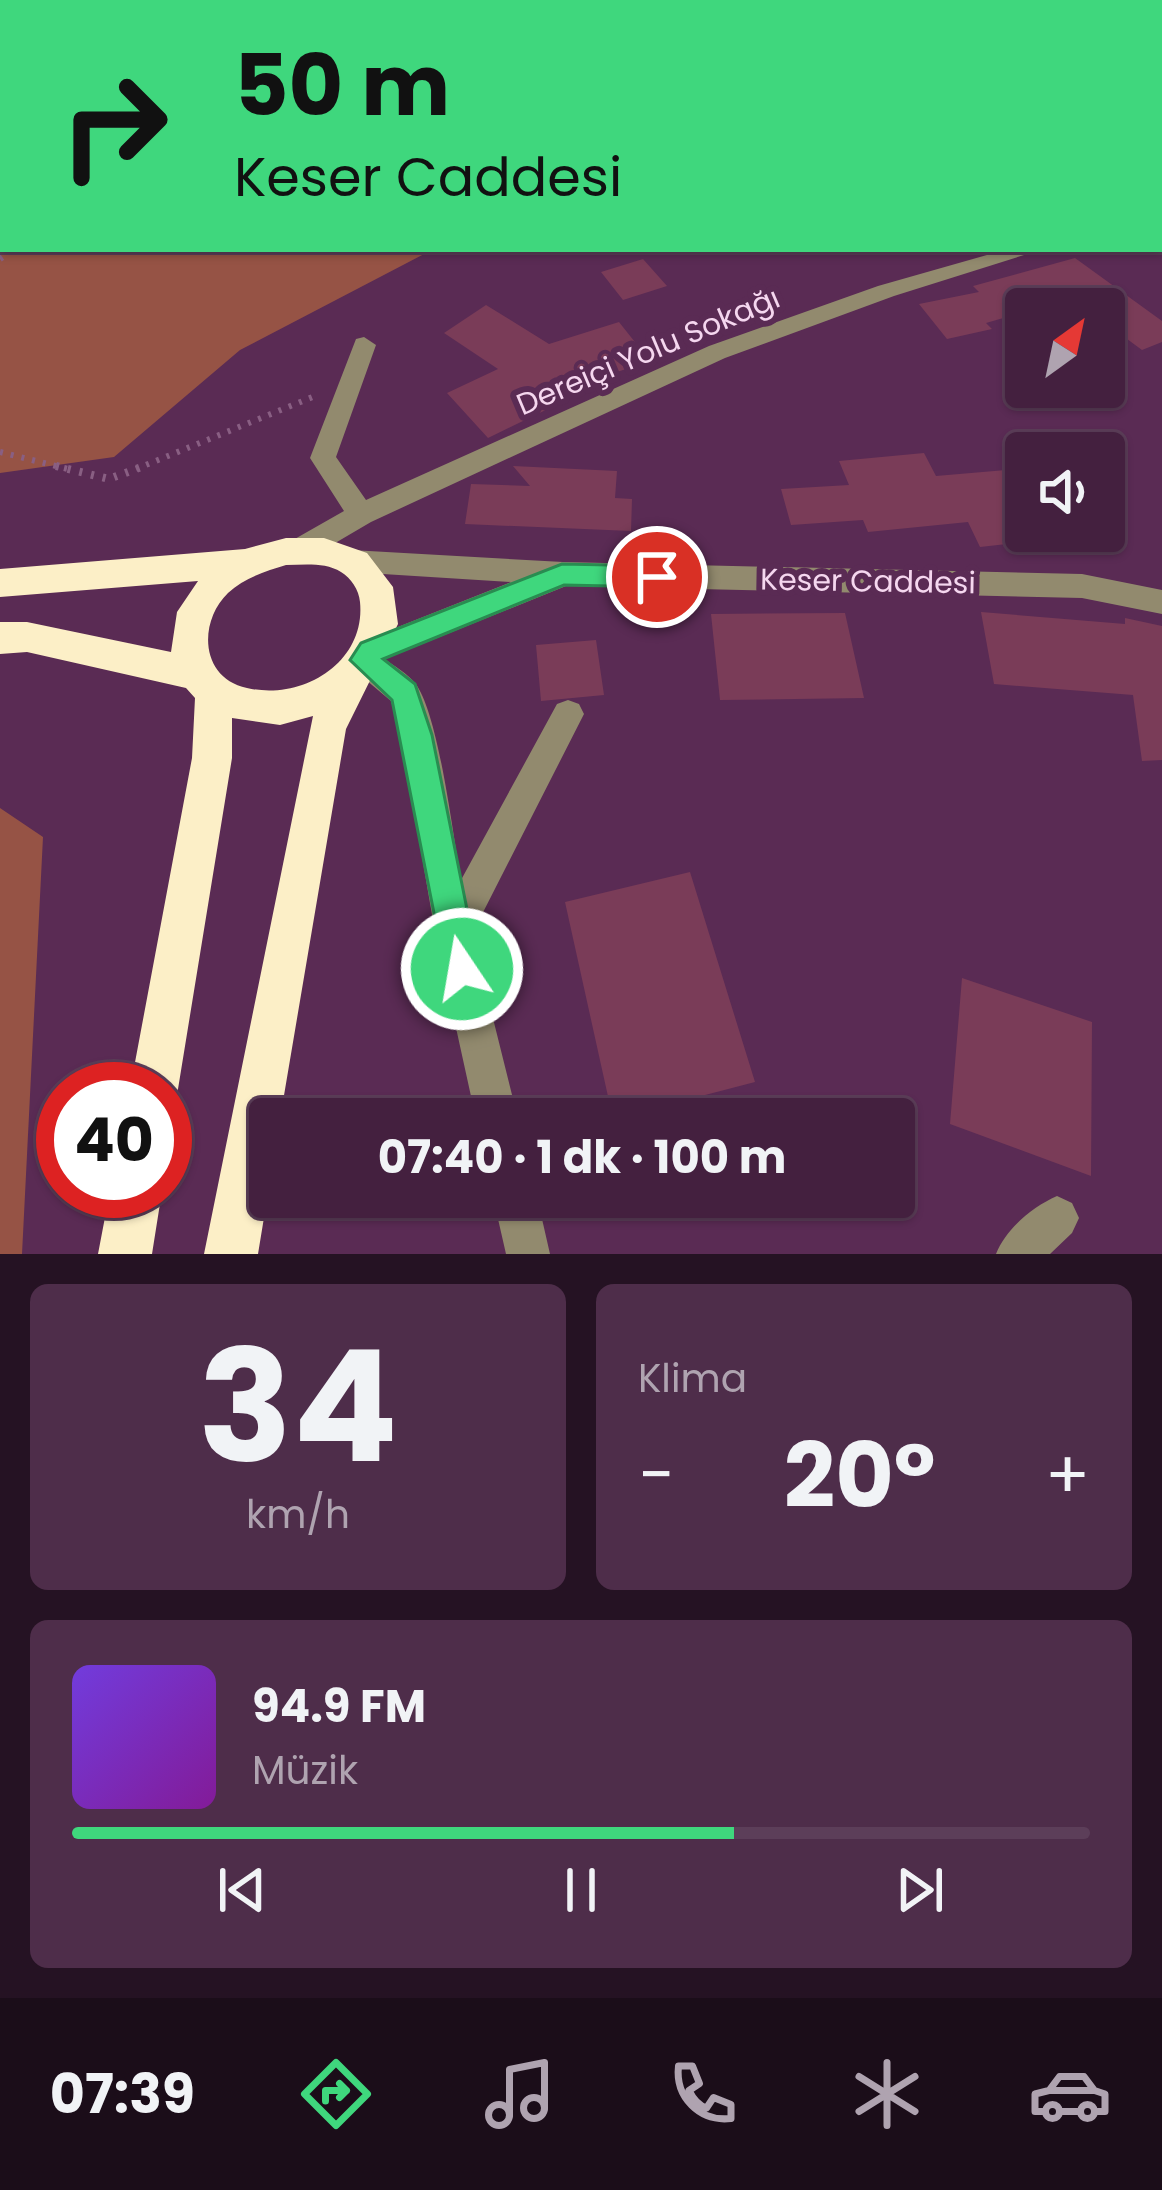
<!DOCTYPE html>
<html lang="tr">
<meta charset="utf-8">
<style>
:root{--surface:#44203f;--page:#4e2d4a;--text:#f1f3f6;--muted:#afa3b0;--line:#5c3e59;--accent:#3fd77d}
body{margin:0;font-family:Poppins,sans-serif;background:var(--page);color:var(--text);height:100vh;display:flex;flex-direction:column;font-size:45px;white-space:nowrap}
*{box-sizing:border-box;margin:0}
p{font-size:39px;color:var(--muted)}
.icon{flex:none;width:66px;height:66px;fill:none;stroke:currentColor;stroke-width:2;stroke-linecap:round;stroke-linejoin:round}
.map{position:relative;height:1254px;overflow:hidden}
.drawer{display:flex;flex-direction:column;gap:30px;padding:30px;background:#251223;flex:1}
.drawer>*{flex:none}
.hud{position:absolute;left:0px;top:0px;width:1164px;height:252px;box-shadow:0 3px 9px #0004,0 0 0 3px var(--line);background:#3fd77d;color:#111;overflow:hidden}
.needle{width:78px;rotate:33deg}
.buttons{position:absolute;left:1005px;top:288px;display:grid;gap:24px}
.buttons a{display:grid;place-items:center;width:120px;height:120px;border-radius:12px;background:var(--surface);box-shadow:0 3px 9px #0004,0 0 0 3px var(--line);font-size:60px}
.speed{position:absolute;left:36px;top:1062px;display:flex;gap:24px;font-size:60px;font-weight:700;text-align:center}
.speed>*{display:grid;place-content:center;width:156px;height:156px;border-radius:50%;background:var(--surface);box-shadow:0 3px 9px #0004,0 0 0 3px var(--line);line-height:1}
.speed .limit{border:18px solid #d22;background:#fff;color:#111}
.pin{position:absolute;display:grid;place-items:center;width:102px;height:102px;color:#fff;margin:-51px;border:6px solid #fff;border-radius:50%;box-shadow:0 3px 12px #0007}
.me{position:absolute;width:132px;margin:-66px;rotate:348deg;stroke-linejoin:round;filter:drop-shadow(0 0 9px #0008)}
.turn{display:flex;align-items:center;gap:42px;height:252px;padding:0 36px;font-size:54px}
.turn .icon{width:156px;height:156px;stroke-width:2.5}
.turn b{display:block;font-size:84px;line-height:102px}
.big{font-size:90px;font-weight:700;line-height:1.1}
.drawer .widget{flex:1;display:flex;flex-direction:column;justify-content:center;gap:18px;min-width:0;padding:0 42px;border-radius:18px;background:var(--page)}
.drawer .dial{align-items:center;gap:0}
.dial b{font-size:156px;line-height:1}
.song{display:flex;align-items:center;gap:36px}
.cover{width:144px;height:144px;border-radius:18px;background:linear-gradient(135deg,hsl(260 70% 55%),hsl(290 70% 35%))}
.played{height:12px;border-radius:6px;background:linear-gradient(90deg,var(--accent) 65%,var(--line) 65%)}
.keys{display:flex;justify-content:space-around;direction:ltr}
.heat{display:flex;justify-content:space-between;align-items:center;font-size:66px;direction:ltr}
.drawer .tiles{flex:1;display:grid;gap:30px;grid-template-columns:1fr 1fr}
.widget:last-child{grid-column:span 2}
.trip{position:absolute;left:249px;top:1098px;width:666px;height:120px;border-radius:12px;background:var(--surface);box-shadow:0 3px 9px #0004,0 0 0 3px var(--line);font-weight:700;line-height:120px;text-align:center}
.menu{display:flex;height:192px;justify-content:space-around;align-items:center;background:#1b0d19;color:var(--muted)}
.menu .icon{width:84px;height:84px}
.menu .active{color:var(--accent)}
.menu b{font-size:54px;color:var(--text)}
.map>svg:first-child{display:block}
.forest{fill:#965345}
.building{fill:#7a3c58}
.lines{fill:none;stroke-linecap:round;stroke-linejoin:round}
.path-far1{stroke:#895f83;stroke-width:6;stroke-dasharray:3 8;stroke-linecap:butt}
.path{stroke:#895f83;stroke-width:8;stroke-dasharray:3 9;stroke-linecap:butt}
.minor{fill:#928a6e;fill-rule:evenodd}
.highway{fill:#fcefc7;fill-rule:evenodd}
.route{fill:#3fd77d;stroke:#298c51;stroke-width:3}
.labels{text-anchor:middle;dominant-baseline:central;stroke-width:12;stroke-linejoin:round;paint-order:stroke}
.street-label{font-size:30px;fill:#f5d7ef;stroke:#5a2b54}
</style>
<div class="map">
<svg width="1162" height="1254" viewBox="0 0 1162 1254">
<rect width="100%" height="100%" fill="#5a2b54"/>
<path class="forest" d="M0,0h972l3,3h-972v246h446l-23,4 -186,97 -126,107 -114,16z
M0,808l43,29 -21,417h-22z"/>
<path class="building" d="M1075,258l87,63v21l-20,8 -38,-28v-13h-17l-14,-11 -87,25 6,6 -45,10 -28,-35 60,-12 -6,-6z
M643,259l24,27 -44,14 -22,-28z
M486,305l63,39 70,-22 31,39 -102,34 8,10 -68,33 -41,-45 51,-24 -54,-36z
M924,453l12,23 70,-6 20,36v36l-46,5 -12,-25 -100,10 -5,-12 -72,5 -10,-36 68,-4 -10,-24z
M513,466l104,5 -2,27 17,1 -1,32 -166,-7 6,-40 59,2z
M981,612l144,12v-6l37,8v134l-20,1 -9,-66 -139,-11z
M845,613l19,85 -144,2 -9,-86z
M596,640l8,55 -63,6 -5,-56z
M690,872l65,210 -142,37 -48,-217z
M962,978l130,44 -1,154 -141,-52z"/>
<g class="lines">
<path class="path-far1" d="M0,259l14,-10
M0,452l68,17
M136,469l179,-73"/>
<path class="path" d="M56,466l53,13 35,-13"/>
<path class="minor" d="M1123,0h16l1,3h-16z
M1161,91h1v12h-1z
M1161,185h1v12h-1z
M1008,249h35l-149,47 -169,62 -354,164 -58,34h-20l-4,-8 4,-8 51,-29 -34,-53 46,-119 8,-2 12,8 -40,112 30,43 343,-154 169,-60z
M351,550l212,12 519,12 80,16v24l-80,-16 -516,-12 -181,73c9,7 23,15 30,24 24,31 38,154 46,197l96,-176 11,-4 11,4 5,10 -112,220 46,185h-42l-41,-187 -34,-197 -10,-34 -38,-32 -4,-9 11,-18 151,-60 -160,-10 -10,-3 -4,-8 4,-8z
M1057,1196l15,7 7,15 -7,15 -22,21h-54c10,-25 36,-47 61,-58z
M493,1197h44l13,57h-44z"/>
<path class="highway" d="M286,538h38l43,15 26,34 5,37 -52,105 -66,390h-10v62l-12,73h-54l109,-538 -33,9 -48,-7v40l-54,331 -7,17 -6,3v-20h-35l62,-331 3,-60 -9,-10 -159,-36 -27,2v-32h27l144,30 6,-40 21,-31 -198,16v-28l245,-20zM286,565c18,0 39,-3 55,7 10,6 18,18 19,30 6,60 -57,99 -113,86 -47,-10 -49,-66 -19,-95 16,-15 38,-22 58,-28z
M110,1191h52l-10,63h-54z"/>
</g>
<path class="route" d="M562,564l95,2 13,11 -13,10 -93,-2 -181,74 32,25 17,51 47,234 -5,12 -12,5 -12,-5 -5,-12 -53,-269 -42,-40 11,-17z"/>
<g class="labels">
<g class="street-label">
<text transform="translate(648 351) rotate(-23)">Dereiçi Yolu Sokağı</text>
<text transform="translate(868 581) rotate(1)">Keser Caddesi</text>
</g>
</g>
</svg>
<div class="buttons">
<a><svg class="needle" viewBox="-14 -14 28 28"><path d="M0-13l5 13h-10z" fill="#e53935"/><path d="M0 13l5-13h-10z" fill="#afa3b0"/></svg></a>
<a><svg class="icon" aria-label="sound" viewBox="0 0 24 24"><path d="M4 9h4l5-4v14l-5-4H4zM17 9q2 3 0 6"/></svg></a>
</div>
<div class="speed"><div class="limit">40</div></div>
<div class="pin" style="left:657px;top:577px;background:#d93025"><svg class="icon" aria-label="arrive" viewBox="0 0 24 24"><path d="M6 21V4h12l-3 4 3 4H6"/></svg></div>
<svg class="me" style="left:462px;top:969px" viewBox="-20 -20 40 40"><circle r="17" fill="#3fd77d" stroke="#fff" stroke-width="3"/><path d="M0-11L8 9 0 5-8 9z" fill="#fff"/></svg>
<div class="trip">07:40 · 1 dk · 100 m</div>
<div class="hud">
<div class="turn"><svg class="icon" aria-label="right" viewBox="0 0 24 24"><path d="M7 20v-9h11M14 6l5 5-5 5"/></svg><div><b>50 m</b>Keser Caddesi</div></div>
</div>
</div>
<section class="drawer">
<div class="tiles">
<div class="widget dial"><b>34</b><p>km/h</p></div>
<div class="widget"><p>Klima</p>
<div class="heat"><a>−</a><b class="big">20°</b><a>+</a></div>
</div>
<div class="widget">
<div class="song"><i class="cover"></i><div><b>94.9 FM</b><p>Müzik</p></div></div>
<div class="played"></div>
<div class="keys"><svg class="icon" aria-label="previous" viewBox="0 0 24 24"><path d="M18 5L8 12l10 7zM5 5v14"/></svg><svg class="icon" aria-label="pause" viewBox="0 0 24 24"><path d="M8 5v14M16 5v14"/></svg><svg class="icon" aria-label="next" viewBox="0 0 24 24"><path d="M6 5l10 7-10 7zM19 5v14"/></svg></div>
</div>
</div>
</section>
<nav class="menu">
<b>07:39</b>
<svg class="icon active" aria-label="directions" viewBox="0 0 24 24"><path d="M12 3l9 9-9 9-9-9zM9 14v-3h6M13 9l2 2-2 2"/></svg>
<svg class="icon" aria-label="music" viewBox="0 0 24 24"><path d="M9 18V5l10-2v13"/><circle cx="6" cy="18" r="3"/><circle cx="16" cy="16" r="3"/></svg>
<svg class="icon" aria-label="phone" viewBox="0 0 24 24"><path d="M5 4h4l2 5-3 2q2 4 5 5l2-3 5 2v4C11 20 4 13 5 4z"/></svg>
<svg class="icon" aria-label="climate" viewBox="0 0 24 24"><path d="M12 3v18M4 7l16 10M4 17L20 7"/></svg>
<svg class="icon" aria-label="car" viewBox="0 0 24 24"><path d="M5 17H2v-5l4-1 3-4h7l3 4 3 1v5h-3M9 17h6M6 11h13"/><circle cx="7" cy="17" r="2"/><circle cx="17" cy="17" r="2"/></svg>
</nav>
